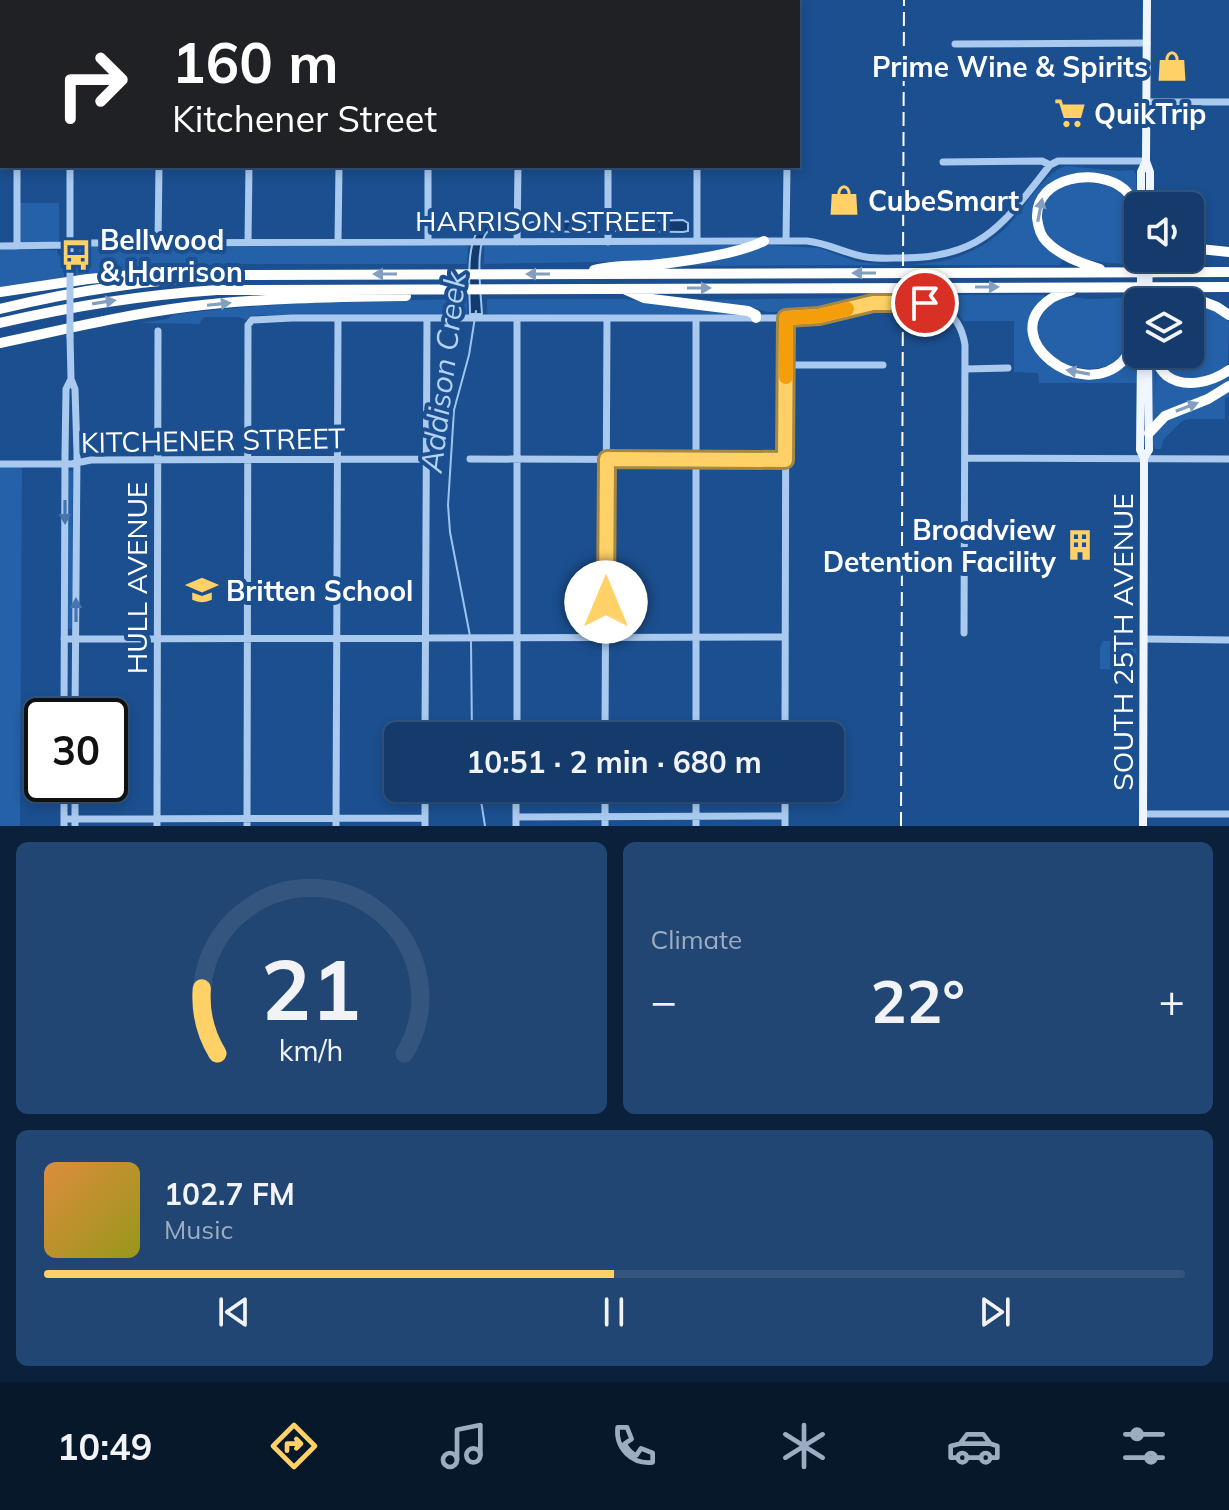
<!DOCTYPE html>
<meta charset="utf-8">
<style>
:root{--surface:#143b6b;--page:#214673;--text:#f1f3f6;--muted:#9dadc1;--line:#33557e;--accent:#ffd166}
body{margin:0;font-family:Mulish,sans-serif;background:var(--page);color:var(--text);height:100vh;display:flex;flex-direction:column;font-size:30px;white-space:nowrap}
*{box-sizing:border-box;margin:0}
p{font-size:26px;color:var(--muted)}
.icon{flex:none;width:44px;height:44px;fill:none;stroke:currentColor;stroke-width:2;stroke-linecap:round;stroke-linejoin:round}
.map{position:relative;height:826px;overflow:hidden}
.details{display:flex;flex-direction:column;gap:16px;padding:16px;background:#0b203b;flex:1}
.details>*{flex:none}
.guide{position:absolute;left:0px;top:0px;width:800px;height:168px;box-shadow:0 4px 12px #0003,0 0 0 2px var(--line);background:#202124;color:#fff;overflow:hidden}
.fabs{position:absolute;left:1124px;top:192px;display:grid;gap:16px}
.fabs a{display:grid;place-items:center;width:80px;height:80px;border-radius:12px;background:var(--surface);box-shadow:0 4px 12px #0003,0 0 0 2px var(--line);font-size:40px}
.speed{position:absolute;left:24px;top:698px;display:flex;gap:16px;font-size:40px;font-weight:700;text-align:center}
.speed>*{display:grid;place-content:center;width:104px;height:104px;border-radius:50%;background:var(--surface);box-shadow:0 4px 12px #0003,0 0 0 2px var(--line);line-height:1}
.speed .limit{border:4px solid #111;border-radius:12px;background:#fff;color:#111}
.pin{position:absolute;display:grid;place-items:center;width:68px;height:68px;color:#fff;margin:-34px;border:4px solid #fff;border-radius:50%;box-shadow:0 2px 8px #0007}
.me{position:absolute;width:88px;margin:-44px;rotate:0deg;stroke-linejoin:round;filter:drop-shadow(0 0 6px #0008)}
.turn{display:flex;align-items:center;gap:28px;height:168px;padding:0 40px;font-size:36px}
.turn .icon{width:104px;height:104px;stroke-width:2.5}
.turn b{display:block;font-size:56px;line-height:68px}
.big{font-size:60px;font-weight:700;line-height:1.1}
.details .tile{flex:1;display:flex;flex-direction:column;justify-content:center;gap:12px;min-width:0;padding:0 28px;border-radius:12px;background:var(--page)}
.details .dial{align-items:center;gap:0}
.dial svg{height:208px;overflow:visible;fill:none;stroke:var(--line);stroke-width:7;stroke-linecap:round;text-anchor:middle}
.dial text{fill:var(--text);stroke:none}
.song{display:flex;align-items:center;gap:24px}
.cover{width:96px;height:96px;border-radius:12px;background:linear-gradient(135deg,hsl(30 70% 55%),hsl(60 70% 35%))}
.played{height:8px;border-radius:4px;background:linear-gradient(90deg,var(--accent) 50%,var(--line) 50%)}
.keys{display:flex;justify-content:space-around;direction:ltr}
.heat{display:flex;justify-content:space-between;align-items:center;font-size:44px;direction:ltr}
.details .tiles{flex:1;display:grid;gap:16px;grid-template-columns:1fr 1fr}
.tile:last-child{grid-column:span 2}
.trip{position:absolute;left:384px;top:722px;width:460px;height:80px;border-radius:12px;background:var(--surface);box-shadow:0 4px 12px #0003,0 0 0 2px var(--line);font-weight:700;line-height:80px;text-align:center}
.menu{display:flex;height:128px;justify-content:space-around;align-items:center;background:#08182b;color:var(--muted)}
.menu .icon{width:56px;height:56px}
.menu .active{color:var(--accent)}
.menu b{font-size:36px;color:var(--text)}
.map>svg:first-child{display:block}
.green{fill:#2461a8}
.water{fill:#123a6d;stroke:#9cc4f0;stroke-width:2}
.lines{fill:none;stroke-linecap:round;stroke-linejoin:round}
.stream{stroke:#9cc4f0;stroke-width:2}
.minor{stroke:#a9c9ee;stroke-width:7}
.major{stroke:#f0f6ff;stroke-width:8}
.highway{stroke:#fff;stroke-width:10}
.rail{stroke:#fff;stroke-width:2;stroke-dasharray:14 6;stroke-linecap:butt}
.minor-bridge{stroke:#a9c9ee;stroke-width:7}
.major-bridge{stroke:#f0f6ff;stroke-width:8}
.oneway{fill:#829ec1}
.oneway2{fill:#4674ac}
.route-casing{stroke:#a68842;stroke-width:20}
.route{stroke:#ffd166;stroke-width:14}
.slow{stroke:#f59e0b;stroke-width:14}
.labels{text-anchor:middle;dominant-baseline:central;stroke-width:8;stroke-linejoin:round;paint-order:stroke}
.poi-label{font-size:28px;font-weight:bold;fill:#fff;stroke:#1b4f8f;text-anchor:start}
.street-label{font-size:28px;fill:#fff;stroke:#1b4f8f}
.water-label{font-size:30px;font-style:italic;fill:#b5d3f5;stroke:#1b4f8f}
</style>
<div class="map">
<svg width="1229" height="826" viewBox="0 0 1229 826">
<rect width="100%" height="100%" fill="#1b4f8f"/>
<path class="green" d="M1066,166l53,5 14,-1 3,4 1,29 -17,-20 -58,-4 -29,34 30,47 -3,5h-148c8,-2 20,-2 30,-4 20,-4 41,-14 57,-27 21,-17 43,-61 67,-68z
M1085,182l21,3 20,10 8,18 3,31 -1,1v19c-28,0 -55,-2 -79,-19 -17,-13 -23,-41 -2,-54 8,-6 20,-8 30,-9z
M20,203h39v40h-39z
M428,245l40,1 -1,18h-237l-154,13v-16l3,-12 8,-3z
M495,245h248v1l-85,15 -174,3v-18z
M764,245l55,3 39,14 33,3 -216,1z
M0,249l57,1 1,4 6,8v16l-64,10z
M891,295l-32,4 -47,13h-45l-18,-6 -1,1 -59,-7 153,-2z
M912,295h132l1,4 -9,11 3,44 48,23 48,-26 2,32h-98l-1,-10 -24,-1v-51h-50c-14,-19 -33,-21 -52,-26z
M1154,296h13l1,2c23,3 44,8 61,24l-1,42c-14,13 -44,21 -60,6 -5,-4 -7,-10 -10,-16h32v-52h-36z
M1136,297c-1,15 1,27 -4,42 -18,57 -115,23 -90,-25 3,-6 12,-14 19,-16 9,-2 21,1 31,1 14,0 29,-2 44,-2z
M467,299v15l-7,1h-202l-7,1 -5,4 -7,-3h-34l-4,3 -1,4 -61,-1 28,-4 6,-4c98,-14 196,-14 294,-16z
M487,299h137l124,15 -253,1 -8,-1z
M1152,359l5,11 -2,2v23l1,-23 2,-1 17,12 54,-10v9l-12,9 -58,26 -4,-4 3,5 -5,5z
M1229,389v8l-4,1v21h-36l-7,2 -19,19 -2,9h-6l-1,-4 -1,4c-2,-11 2,-18 11,-24v-4z
M0,466h22l-2,360h-20z
M70,470l3,2 -1,156 -2,2 -2,-2v-156z
M1103,641h28l5,2 1,18 -3,1v8l-34,-1v-22z"/>
<path class="water" d="M683,220l5,3v8l-5,1 -67,-1v-8l5,-1z
M593,221l5,2v8l-5,1 -67,-1v-7l6,-2z
M509,224v7h-21c-14,13 -7,63 -6,83h-12c0,-21 -6,-76 13,-88 7,-4 18,-2 26,-2z"/>
<g class="lines">
<path class="stream" d="M470,636l-20,-104 -2,-27 6,-95 15,-55 7,-44
M471,642l1,94
M479,788l6,38"/>
<path class="minor" d="M70,0v2
M160,0v2
M340,0v2
M18,2v-2
M250,2v-2
M429,2v-2
M519,2v-2
M610,2v-2
M698,2v-2
M788,2v-2
M955,44l192,-1
M1147,102h82
M0,105h2
M943,162l99,-1 8,4 8,-4h88
M70,166v102
M697,241v-75
M786,241l1,-75
M248,242l1,-76
M338,242l1,-76
M428,242v-76
M517,242l1,-76
M608,242v-76
M158,243l1,-77
M0,246l70,-1 11,-2 726,-2c21,2 39,13 59,16 12,2 25,1 37,1 80,0 101,-35 147,-93
M17,246v-80
M70,336l1,43 4,10 2,64 -2,263
M786,365h97
M966,369l42,-1
M965,458l264,1
M470,459l315,1
M0,464h71l20,-4 335,-1
M64,639l721,-2
M1144,639l85,1
M64,716l1,-261 1,-66 5,-10
M425,736l2,-417
M517,736v-418
M605,736l2,-418
M696,736v-418
M785,736l1,-418
M696,788v38
M785,788v38
M1143,814h86
M516,817l269,-1
M64,819l361,-1
M64,826v-42
M75,826v-42
M157,826l1,-495
M247,826l1,-501 4,-5 40,-2h513c20,-2 36,-9 56,-13 12,-3 25,-3 38,-3 32,0 60,4 66,43l-1,288
M336,826l2,-508
M425,826v-38
M516,826v-38
M605,826v-38"/>
<path class="major" d="M1147,0l-1,161 4,11v34
M1141,206v-34l5,-11
M1141,354l-1,96 4,8v41l-1,327
M1144,458l5,-8 -1,-96"/>
<path class="highway" d="M1190,248l39,4
M1100,269c-19,-6 -40,-13 -54,-28 -6,-6 -8,-15 -9,-23 -2,-42 61,-51 87,-29 7,6 10,14 14,21
M594,270c19,-5 38,-4 57,-5 30,-3 88,-11 113,-24
M1171,289l46,18 12,8
M626,290l18,8 104,13 8,4v3
M1072,290c-8,3 -17,5 -23,10 -52,38 31,102 73,62 7,-7 11,-17 16,-26
M0,292l88,-13 66,-6 12,2
M0,309c77,-19 154,-30 234,-34l995,-3
M0,323c72,-17 143,-28 217,-33l1012,-3
M0,343c62,-13 123,-28 186,-36 73,-9 147,-10 220,-11
M1152,354c4,8 8,16 15,22 18,13 45,6 62,-6
M1149,433l16,-17 43,-17 21,-13"/>
<path class="rail" d="M901,826l3,-826"/>
<path class="minor-bridge" d="M70,336v-68"/>
<path class="major-bridge" d="M1141,302v-44
M1148,302l1,-44"/>
</g>
<defs><path id="oneway-solid" d="M-6-.8H1V-3.2L6.5 0L1 3.2V.8H-6Z" transform="scale(2)"/></defs>
<g class="oneway">
<use href="#oneway-solid" transform="translate(1040 210) rotate(-79)"/>
<use href="#oneway-solid" transform="translate(864 273) rotate(180)"/>
<use href="#oneway-solid" transform="translate(385 274) rotate(180)"/>
<use href="#oneway-solid" transform="translate(538 274) rotate(180)"/>
<use href="#oneway-solid" transform="translate(987 287)"/>
<use href="#oneway-solid" transform="translate(699 288)"/>
<use href="#oneway-solid" transform="translate(104 302) rotate(-9)"/>
<use href="#oneway-solid" transform="translate(219 304) rotate(-6)"/>
<use href="#oneway-solid" transform="translate(1078 372) rotate(-170)"/>
<use href="#oneway-solid" transform="translate(1187 407) rotate(-21)"/>
</g>
<g class="oneway2">
<use href="#oneway-solid" transform="translate(65 512) rotate(90)"/>
<use href="#oneway-solid" transform="translate(76 610) rotate(-90)"/>
</g>
<g class="lines">
<defs>
<path id="route" d="M606,602l1,-143 178,1 1,-142 33,-2 54,-13h52"/>
</defs>
<use href="#route" class="route-casing"/>
<use href="#route" class="route"/>
<path class="slow" d="M786,377v-59l33,-2 28,-7"/>
</g>
<defs>
<symbol id="shop-bare" viewBox="-9 -9 18 18"><path d="M-5-2.5h2.3a2.7 3.5 0 0 1 5.4 0H5L5.5 6h-11ZM-1.5-2.5h3a1.5 2.3 0 0 0-3 0Z" fill="#ffd166" stroke="#1b4f8f" stroke-width="2.5" paint-order="stroke"/></symbol>
<symbol id="supermarket-bare" viewBox="-9 -9 18 18"><path d="M-6-5.5h2.5l.6 2H6L4.5 2H-2.5L-4.4-4H-6ZM-1.5 3.2a1.3 1.3 0 1 0 .1 0ZM3 3.2a1.3 1.3 0 1 0 .1 0Z" fill="#ffd166" stroke="#1b4f8f" stroke-width="2.5" paint-order="stroke"/></symbol>
<symbol id="bus-bare" viewBox="-9 -9 18 18"><path d="M-5-6H5V4H4V6H2V4H-2V6H-4V4H-5ZM-3.5-4V0h7V-4ZM-3.5 1.2v1.5H-2V1.2ZM2 1.2v1.5H3.5V1.2Z" fill="#ffd166" stroke="#1b4f8f" stroke-width="2.5" paint-order="stroke"/></symbol>
<symbol id="building-bare" viewBox="-9 -9 18 18"><path d="M-4-6H4V6H1V3H-1V6H-4ZM-2.5-4.3h1.7v1.8h-1.7ZM.8-4.3h1.7v1.8H.8ZM-2.5-1h1.7V.8h-1.7ZM.8-1h1.7V.8H.8Z" fill="#ffd166" stroke="#1b4f8f" stroke-width="2.5" paint-order="stroke"/></symbol>
<symbol id="school-bare" viewBox="-9 -9 18 18"><path d="M0-5L7-2L0 1L-7-2ZM-4 1L0 2.5L4 1V4Q0 6-4 4Z" fill="#ffd166" stroke="#1b4f8f" stroke-width="2.5" paint-order="stroke"/></symbol>
</defs>
<g fill-rule="evenodd">
<use href="#shop-bare" x="1150" y="44" width="44" height="44"/>
<use href="#supermarket-bare" x="1048" y="91" width="44" height="44"/>
<use href="#shop-bare" x="822" y="178" width="44" height="44"/>
<use href="#bus-bare" x="54" y="233" width="44" height="44"/>
<use href="#building-bare" x="1058" y="523" width="44" height="44"/>
<use href="#school-bare" x="180" y="568" width="44" height="44"/>
</g>
<g class="labels">
<g class="poi-label">
<text x="1148" y="66" text-anchor="end">Prime Wine &amp; Spirits</text>
<text x="1094" y="113">QuikTrip</text>
<text x="868" y="200">CubeSmart</text>
<text x="100" y="239">Bellwood<tspan x="100" dy="32">&amp; Harrison</tspan></text>
<text x="1056" y="529" text-anchor="end">Broadview<tspan x="1056" dy="32">Detention Facility</tspan></text>
<text x="226" y="590">Britten School</text>
</g>
<g class="street-label">
<text x="544" y="220">HARRISON STREET</text>
<text transform="translate(213 440) rotate(-1)">KITCHENER STREET</text>
<text transform="translate(136 578) rotate(-90)">HULL AVENUE</text>
<text transform="translate(1122 642) rotate(-90)">SOUTH 25TH AVENUE</text>
</g>
<g class="water-label">
<text transform="translate(443 372) rotate(-83)">Addison Creek</text>
</g>
</g>
</svg>
<div class="fabs">
<a><svg class="icon" aria-label="sound" viewBox="0 0 24 24"><path d="M4 9h4l5-4v14l-5-4H4zM17 9q2 3 0 6"/></svg></a>
<a><svg class="icon" aria-label="layers" viewBox="0 0 24 24"><path d="M12 4l9 5-9 5-9-5zM3 14l9 5 9-5"/></svg></a>
</div>
<div class="speed"><div class="limit">30</div></div>
<div class="pin" style="left:925px;top:303px;background:#d93025"><svg class="icon" aria-label="arrive" viewBox="0 0 24 24"><path d="M6 21V4h12l-3 4 3 4H6"/></svg></div>
<svg class="me" style="left:606px;top:602px" viewBox="-20 -20 40 40"><circle r="19" fill="#fff"/><path d="M0-13L10 11 0 6-10 11z" fill="#ffd166"/></svg>
<div class="trip">10:51 · 2 min · 680 m</div>
<div class="guide">
<div class="turn"><svg class="icon" aria-label="right" viewBox="0 0 24 24"><path d="M7 20v-9h11M14 6l5 5-5 5"/></svg><div><b>160 m</b>Kitchener Street</div></div>
</div>
</div>
<section class="details">
<div class="tiles">
<div class="tile dial"><svg viewBox="0 0 100 80">
<path d="M14 69A42 42 0 1 1 86 69"/>
<path d="M14 69A42 42 0 0 1 8 44" stroke="#ffd166"/>
<text x="50" y="56" font-size="32" font-weight="700">21</text>
<text x="50" y="72" font-size="11">km/h</text>
</svg></div>
<div class="tile"><p>Climate</p>
<div class="heat"><a>−</a><b class="big">22°</b><a>+</a></div>
</div>
<div class="tile">
<div class="song"><i class="cover"></i><div><b>102.7 FM</b><p>Music</p></div></div>
<div class="played"></div>
<div class="keys"><svg class="icon" aria-label="previous" viewBox="0 0 24 24"><path d="M18 5L8 12l10 7zM5 5v14"/></svg><svg class="icon" aria-label="pause" viewBox="0 0 24 24"><path d="M8 5v14M16 5v14"/></svg><svg class="icon" aria-label="next" viewBox="0 0 24 24"><path d="M6 5l10 7-10 7zM19 5v14"/></svg></div>
</div>
</div>
</section>
<nav class="menu">
<b>10:49</b>
<svg class="icon active" aria-label="directions" viewBox="0 0 24 24"><path d="M12 3l9 9-9 9-9-9zM9 14v-3h6M13 9l2 2-2 2"/></svg>
<svg class="icon" aria-label="music" viewBox="0 0 24 24"><path d="M9 18V5l10-2v13"/><circle cx="6" cy="18" r="3"/><circle cx="16" cy="16" r="3"/></svg>
<svg class="icon" aria-label="phone" viewBox="0 0 24 24"><path d="M5 4h4l2 5-3 2q2 4 5 5l2-3 5 2v4C11 20 4 13 5 4z"/></svg>
<svg class="icon" aria-label="climate" viewBox="0 0 24 24"><path d="M12 3v18M4 7l16 10M4 17L20 7"/></svg>
<svg class="icon" aria-label="car" viewBox="0 0 24 24"><path d="M5 17H2v-5l4-1 3-4h7l3 4 3 1v5h-3M9 17h6M6 11h13"/><circle cx="7" cy="17" r="2"/><circle cx="17" cy="17" r="2"/></svg>
<svg class="icon" aria-label="filters" viewBox="0 0 24 24"><path d="M4 7h16M4 17h16"/><circle cx="9" cy="7" r="2"/><circle cx="15" cy="17" r="2"/></svg>
</nav>
